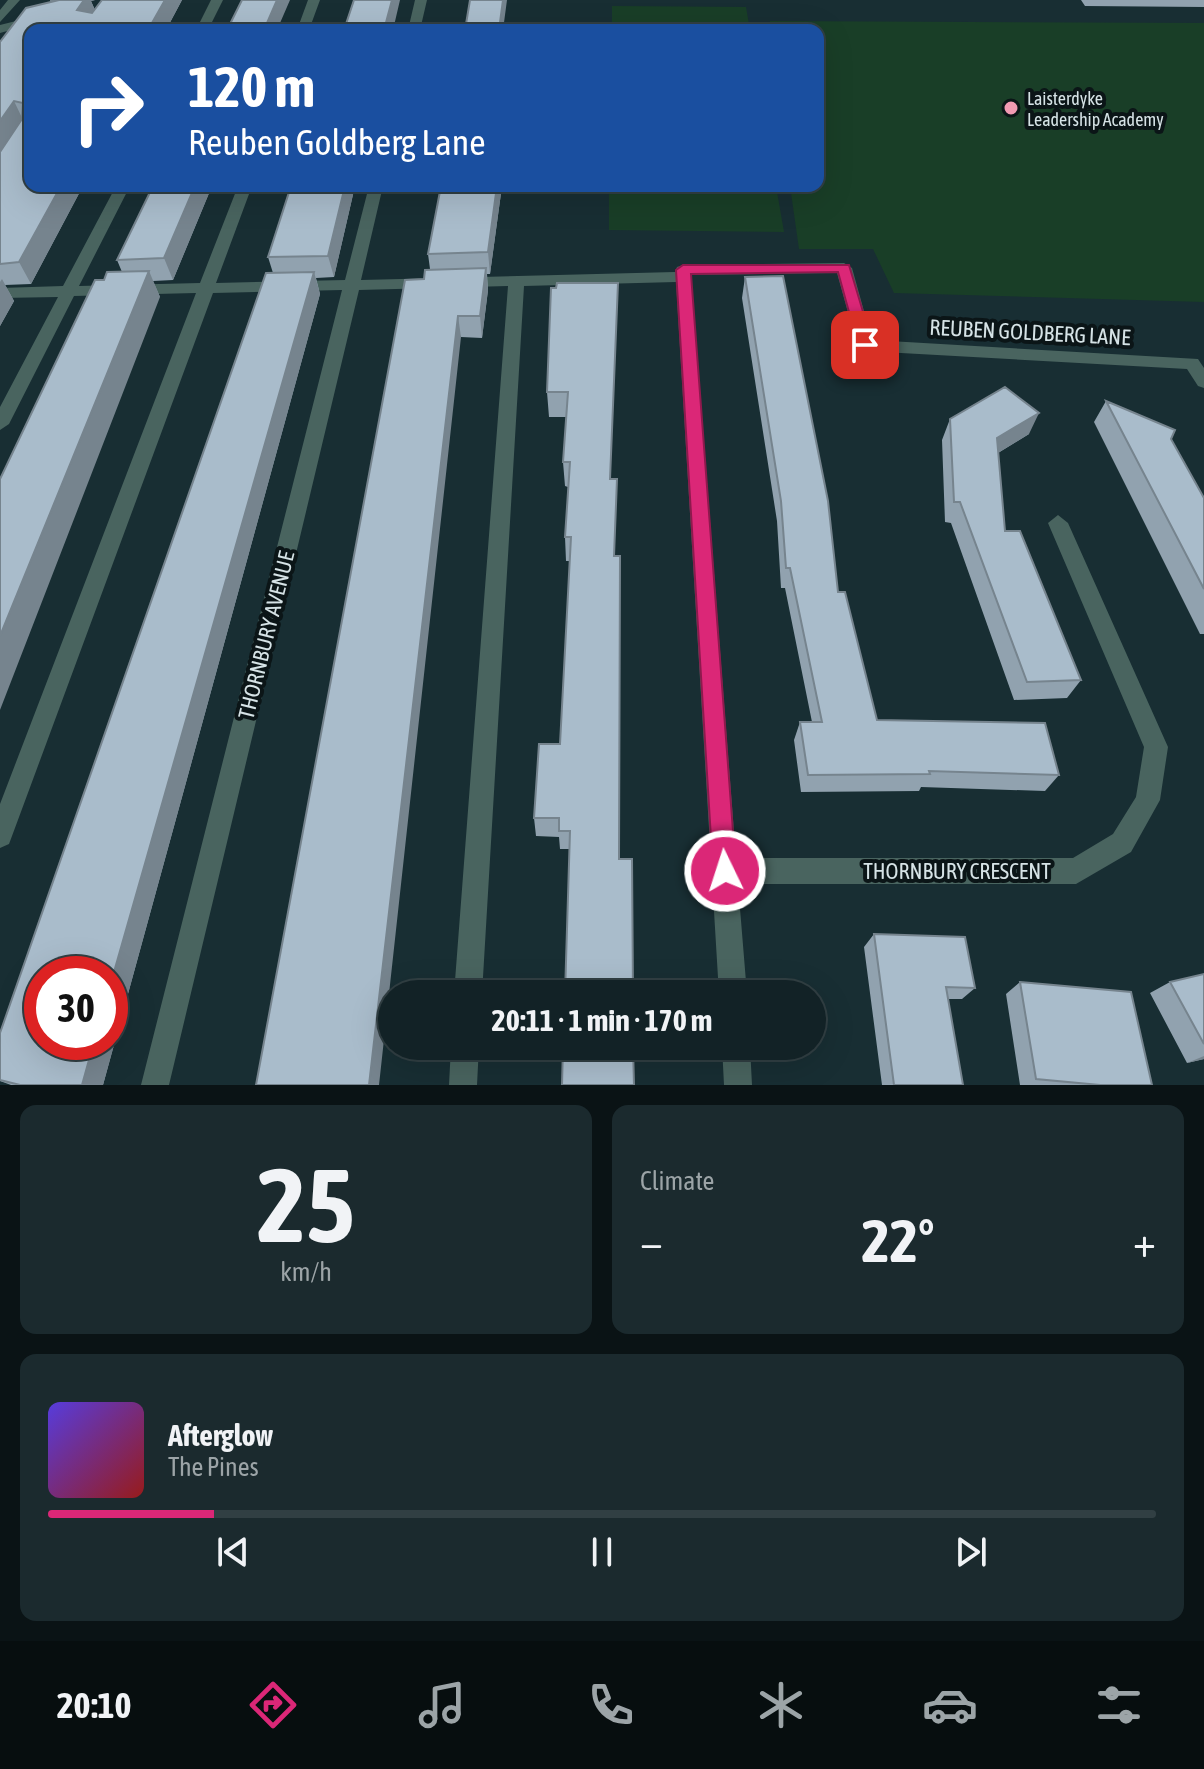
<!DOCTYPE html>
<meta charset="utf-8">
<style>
:root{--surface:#122226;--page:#1b2a2e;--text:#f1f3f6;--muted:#9ca4a7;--line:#313f43;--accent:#db2777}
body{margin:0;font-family:"Asap Condensed",sans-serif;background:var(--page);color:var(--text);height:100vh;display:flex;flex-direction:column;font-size:30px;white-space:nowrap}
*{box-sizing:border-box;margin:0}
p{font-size:26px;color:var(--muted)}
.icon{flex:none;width:44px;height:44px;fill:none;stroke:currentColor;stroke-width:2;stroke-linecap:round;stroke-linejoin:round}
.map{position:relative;height:1085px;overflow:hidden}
.side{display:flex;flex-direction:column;gap:20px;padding:20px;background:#0a1315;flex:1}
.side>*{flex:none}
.banner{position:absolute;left:24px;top:24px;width:800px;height:168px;border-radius:16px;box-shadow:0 8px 32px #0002,0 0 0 2px var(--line);background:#1a4fa0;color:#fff;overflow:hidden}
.speed{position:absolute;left:24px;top:956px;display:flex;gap:16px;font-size:40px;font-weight:700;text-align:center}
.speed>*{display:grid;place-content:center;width:104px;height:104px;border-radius:50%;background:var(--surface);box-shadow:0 8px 32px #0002,0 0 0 2px var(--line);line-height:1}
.speed .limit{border:12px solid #d22;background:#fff;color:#111}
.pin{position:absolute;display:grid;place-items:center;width:68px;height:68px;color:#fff;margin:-34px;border-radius:16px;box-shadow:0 4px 12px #0006}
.me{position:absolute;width:88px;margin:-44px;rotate:356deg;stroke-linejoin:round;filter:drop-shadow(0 0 6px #0008)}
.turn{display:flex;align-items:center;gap:28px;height:168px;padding:0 32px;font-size:36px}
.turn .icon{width:104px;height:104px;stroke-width:2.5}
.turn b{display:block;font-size:56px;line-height:68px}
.big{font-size:60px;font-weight:700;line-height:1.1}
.side .tile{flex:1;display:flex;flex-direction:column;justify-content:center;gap:12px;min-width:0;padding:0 28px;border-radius:16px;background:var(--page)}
.side .dial{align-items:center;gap:0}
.dial b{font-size:104px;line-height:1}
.song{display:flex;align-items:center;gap:24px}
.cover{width:96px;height:96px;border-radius:12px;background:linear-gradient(135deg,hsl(250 70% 55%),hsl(0 70% 35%))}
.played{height:8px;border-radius:4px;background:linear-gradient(90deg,var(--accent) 15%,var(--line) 15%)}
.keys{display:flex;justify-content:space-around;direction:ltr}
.heat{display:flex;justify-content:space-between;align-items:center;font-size:44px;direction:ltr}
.side .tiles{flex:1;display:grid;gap:20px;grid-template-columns:1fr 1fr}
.tile:last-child{grid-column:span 2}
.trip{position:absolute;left:378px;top:980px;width:448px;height:80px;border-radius:40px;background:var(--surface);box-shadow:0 8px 32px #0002,0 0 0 2px var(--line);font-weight:700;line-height:80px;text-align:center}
.dock{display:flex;height:128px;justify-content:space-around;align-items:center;background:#070e0f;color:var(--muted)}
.dock .icon{width:56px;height:56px}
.dock .on{color:var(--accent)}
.dock b{font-size:36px;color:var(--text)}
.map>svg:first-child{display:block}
.green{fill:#193e27}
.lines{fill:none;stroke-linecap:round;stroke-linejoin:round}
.minor{fill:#49645f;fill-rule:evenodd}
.wall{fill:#91a2af}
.shaded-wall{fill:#76848e}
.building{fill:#a9bccb;stroke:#76848e;stroke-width:2}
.route{fill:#db2777;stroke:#8e194d;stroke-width:2}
.poi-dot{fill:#f19ab2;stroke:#0b1517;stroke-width:3}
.labels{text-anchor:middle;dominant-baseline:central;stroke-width:8;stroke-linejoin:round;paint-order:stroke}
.far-poi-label{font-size:18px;fill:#d6e3e6;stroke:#0b1517;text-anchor:start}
.street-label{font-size:22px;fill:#d6e3e6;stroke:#0b1517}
</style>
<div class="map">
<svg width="1204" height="1085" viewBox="0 0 1204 1085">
<rect width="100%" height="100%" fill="#182e33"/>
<path class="green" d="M612,6l134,1 4,23h-138z
M770,21l434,2v279l-310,-9 -21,-44h-74l-9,-63h28v-156h-47z
M609,186h167l8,46 -175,-2z"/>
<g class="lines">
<path class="minor" d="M8,0h12l-20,22v-12z
M211,0h12l-15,30h-12z
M308,0h12l-11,30h-12z
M415,0h12l-7,30h-12z
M36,16l4,2v4l-40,11v-8z
M116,186h14l-51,100 121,-3 38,-97h14l-36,97 129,-3 24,-94h14l-22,94 314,-8 2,-5 6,-2 161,-2 8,5 20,72 326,19 6,9v20l-6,-2 -11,-17 -322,-18 -8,-6 -20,-72 -146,2 45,583h337l40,-24 23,-37 8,-50 -96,-224 10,-8 10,8 100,224 -8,53 -29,52 -55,32h-338l9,110h-28l-43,-712 -152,4 -42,708h-28l54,-708 -149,4 -190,795h-28l201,-795 -129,3 -201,543 -3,8 -9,4v-44l196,-511 -122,3 -65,128 -9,6v-23l58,-110 -58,1v-10l63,-2z
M451,1046h28l-2,39h-28z
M722,1046h28l2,39h-28z"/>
</g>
<path class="wall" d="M50,0h45l-4,1 4,9 87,-10 -16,30h-136v156h53l-52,98 -26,1 9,16 -14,25v-284l51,-40z
M1081,0h123v7l-119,-1z
M153,186h59l-39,94 -20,1 7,16 -56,-17 18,-8 -5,-12z
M355,186l-21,91 -18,1 4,16 -217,791h-92l-11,-4v-48l273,-760 -5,-16z
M441,186h61l-12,88h-3l1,16 -6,48 -21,-1 -37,-58 6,-10 -2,-15z
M745,277l93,315 39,128 182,55 -14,16 -124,-4 -2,4 -118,1 -7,-52 6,-18h12l-27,-134h-4l-4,-67 -35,-223z
M551,288l60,191 4,77 4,303 14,135 -64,-145h-9l-1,-12 -23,-1 -2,-18 26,-74 10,-183h-4l-1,-24 3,-50 -3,-1 -2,-24 3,-45h-17l-2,-25z
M1106,401l65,38 33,59v136h-4l-106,-212z
M950,419l79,15 -31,19 7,78 76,149 -14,18 -53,2 -63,-177 -6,-1 -3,-82z
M874,934l101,54 -13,11h-14l15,86h-81l-18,-138z
M1204,974v85l-17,4 -37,-70 20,-11z
M1020,982l132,103h-132l-14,-91z"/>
<path class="shaded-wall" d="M50,0h45l-4,1 5,12 -11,17 -31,-21z
M165,0h17l-16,30h-18z
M277,0h13l-13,30h-13z
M392,0h8l-7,30h-9z
M503,0h4l-4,30h-4z
M14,101l10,21 -24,36v-37z
M61,186h22l-52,98 -12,-22z
M195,186h17l-39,94 -9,-22z
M345,186h10l-21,91 -6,-21z
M497,186h5l-12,88 -2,-22z
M486,268l2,22 -6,48 -2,-22z
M149,271l11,26 -160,413v-74z
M314,272l6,22 -217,791h-21l12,-43h16v-56z
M2,279l12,22 -14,25v-44z
M458,316l3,21 -82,748h-10z
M1039,413l-10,21 -41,25 9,-21z
M1204,1056v3l-17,4z"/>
<path class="building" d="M59,0h25l-7,10 15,3 10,-13h63l-17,30h-118v156h31l-42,76 -19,2v-112l22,-33 1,-16 -9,-2 -14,20v-79l26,-34z
M242,0h35l-13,30h-37z
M354,0h38l-8,30h-40z
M470,0h33l-4,30h-34z
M153,186h42l-31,72 -47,2z
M291,186h54l-17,70 -60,1z
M441,186h56l-9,66 -60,2z
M486,268l-6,48h-22l-89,769h-113l149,-805 19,-1 1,-9z
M149,271l-149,365v-157l95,-199h9l3,-8z
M314,272l-204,714v-12h-68v68h52l-12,43h-62l-20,-5v-47l266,-760z
M783,276l45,225 10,91h7l32,128 168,3 14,52 -130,-4 1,3 -122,1 -8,-53h22l-32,-154h-4l-5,-67 -36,-224z
M557,283h61l-8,196h7l-3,77h6l-1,303h13l1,135h-68l5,-163h-11v-13h-25l5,-74h21l11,-207h-6l5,-75h-7l5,-70h-21l4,-104h5z
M1005,387l34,26 -42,25 8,93h15l61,149 -54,2 -67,-180h-6l-4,-83z
M1106,401l69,29 -4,9 33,59v91z
M874,934l91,3 10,51 -29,-1 17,98h-69z
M1204,974v70l-34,-62z
M1020,982l111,10 21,93h-52l-64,-6z
M563,1046h70l1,39h-72z"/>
<path class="route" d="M683,265h166l24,80 -8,5 -7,-5 -20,-73 -147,2 45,597 -3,8 -8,4 -9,-4 -3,-8 -37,-601z"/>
<circle class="poi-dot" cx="1011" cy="108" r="8"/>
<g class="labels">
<g class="far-poi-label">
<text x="1027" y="98">Laisterdyke<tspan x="1027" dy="21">Leadership Academy</tspan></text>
</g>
<g class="street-label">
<text transform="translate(1030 332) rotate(3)">REUBEN GOLDBERG LANE</text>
<text transform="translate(266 635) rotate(-76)">THORNBURY AVENUE</text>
<text x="957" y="871">THORNBURY CRESCENT</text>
</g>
</g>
</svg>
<div class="speed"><div class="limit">30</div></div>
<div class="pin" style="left:865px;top:345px;background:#d93025"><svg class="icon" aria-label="arrive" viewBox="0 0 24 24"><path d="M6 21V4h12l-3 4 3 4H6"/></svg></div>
<svg class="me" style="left:725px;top:871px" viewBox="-20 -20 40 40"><circle r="17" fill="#db2777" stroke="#fff" stroke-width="3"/><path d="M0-11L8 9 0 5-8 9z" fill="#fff"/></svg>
<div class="trip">20:11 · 1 min · 170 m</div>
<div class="banner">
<div class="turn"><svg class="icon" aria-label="right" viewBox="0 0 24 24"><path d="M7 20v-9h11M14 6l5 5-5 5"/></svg><div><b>120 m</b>Reuben Goldberg Lane</div></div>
</div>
</div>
<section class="side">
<div class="tiles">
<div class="tile dial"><b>25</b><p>km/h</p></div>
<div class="tile"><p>Climate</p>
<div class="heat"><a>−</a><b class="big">22°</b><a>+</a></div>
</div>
<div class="tile">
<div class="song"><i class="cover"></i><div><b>Afterglow</b><p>The Pines</p></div></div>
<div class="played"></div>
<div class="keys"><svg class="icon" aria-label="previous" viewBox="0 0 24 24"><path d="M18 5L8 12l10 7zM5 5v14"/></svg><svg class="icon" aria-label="pause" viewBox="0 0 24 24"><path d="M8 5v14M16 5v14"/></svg><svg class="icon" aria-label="next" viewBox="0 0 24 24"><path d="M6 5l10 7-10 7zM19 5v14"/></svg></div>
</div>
</div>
</section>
<nav class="dock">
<b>20:10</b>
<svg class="icon on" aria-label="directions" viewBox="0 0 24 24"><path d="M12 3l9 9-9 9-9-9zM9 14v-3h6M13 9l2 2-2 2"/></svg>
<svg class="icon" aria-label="music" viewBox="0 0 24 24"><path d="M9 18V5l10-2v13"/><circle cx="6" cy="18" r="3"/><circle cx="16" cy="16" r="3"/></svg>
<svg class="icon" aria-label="phone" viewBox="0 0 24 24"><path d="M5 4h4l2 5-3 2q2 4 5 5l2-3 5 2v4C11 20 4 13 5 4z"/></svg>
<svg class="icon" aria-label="climate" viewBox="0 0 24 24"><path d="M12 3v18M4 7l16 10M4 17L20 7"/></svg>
<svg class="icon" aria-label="car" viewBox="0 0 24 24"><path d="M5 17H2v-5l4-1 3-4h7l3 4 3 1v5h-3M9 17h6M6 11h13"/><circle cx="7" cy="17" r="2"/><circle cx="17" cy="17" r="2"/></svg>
<svg class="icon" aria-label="filters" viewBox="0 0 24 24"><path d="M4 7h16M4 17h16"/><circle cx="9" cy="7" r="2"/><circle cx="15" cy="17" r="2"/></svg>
</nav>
